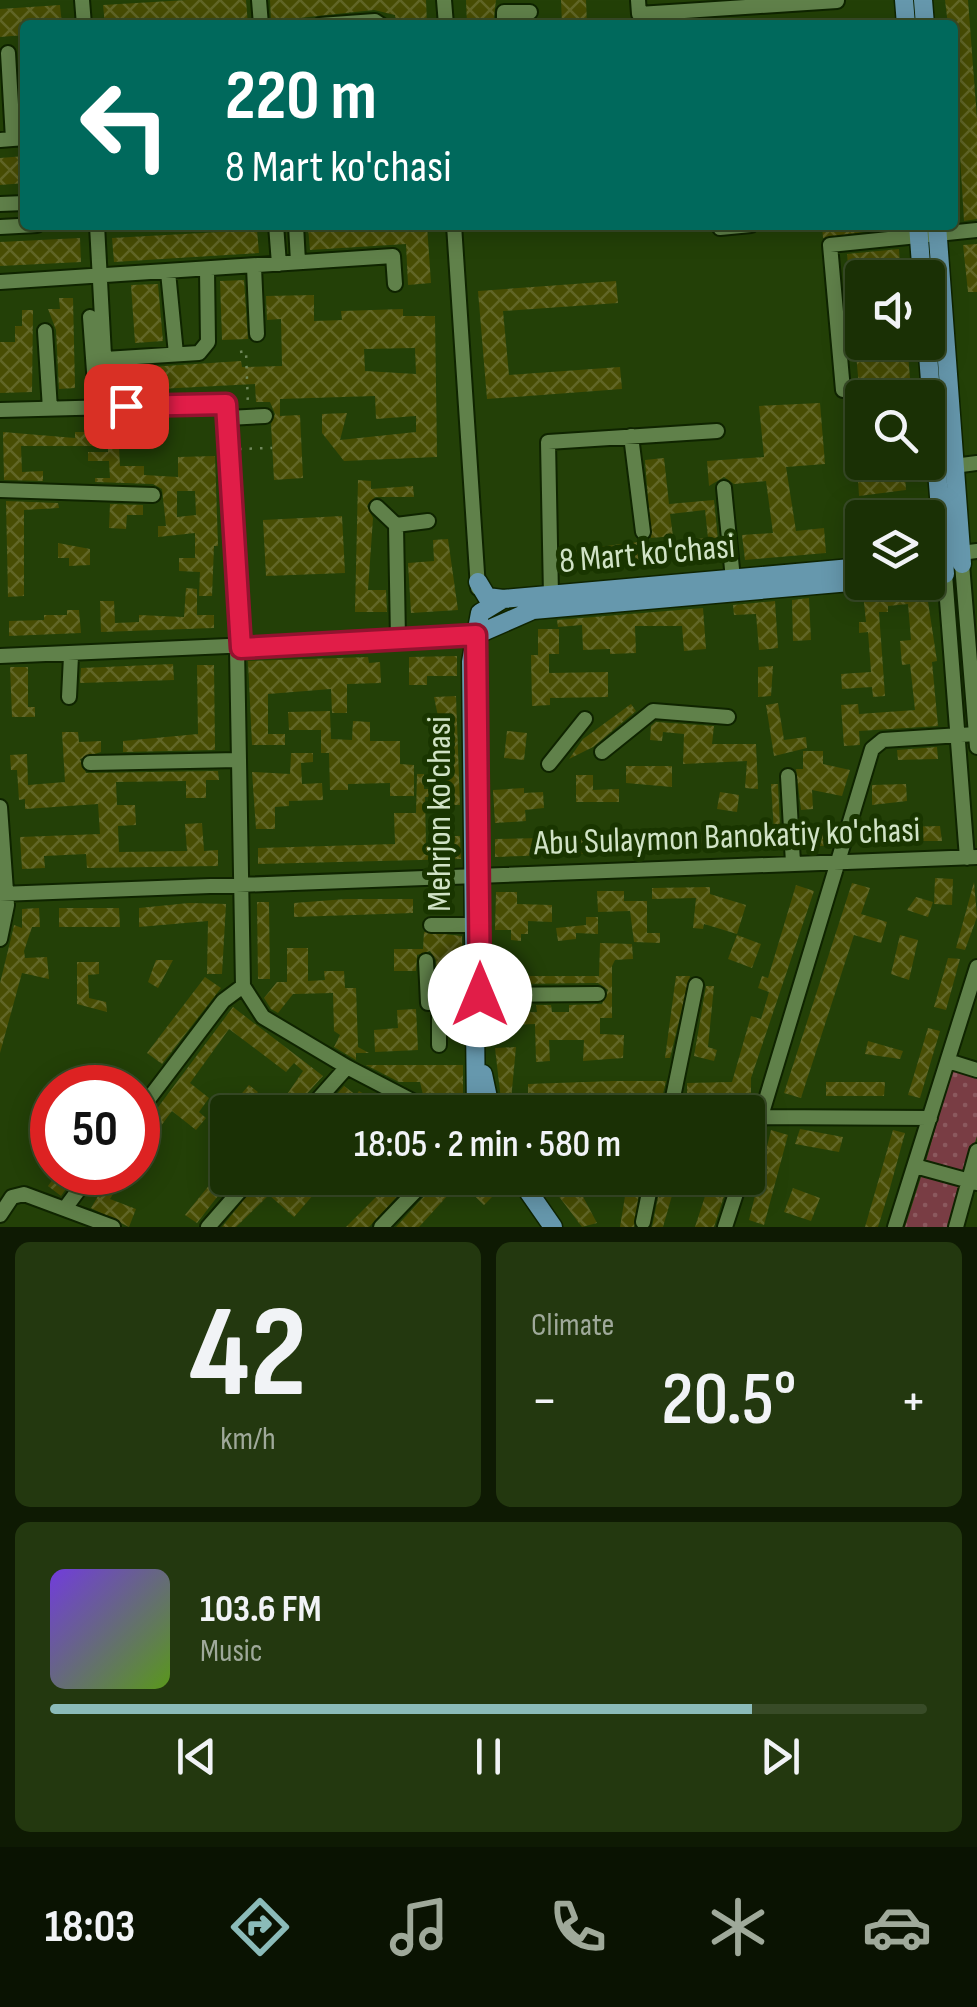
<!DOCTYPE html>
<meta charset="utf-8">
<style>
:root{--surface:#1a3005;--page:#23380f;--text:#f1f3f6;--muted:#9fa99a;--line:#384b27;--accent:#8bbbb9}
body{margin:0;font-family:"Sofia Sans Condensed",sans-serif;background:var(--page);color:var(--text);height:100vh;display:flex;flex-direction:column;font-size:38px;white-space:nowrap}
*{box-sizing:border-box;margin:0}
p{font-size:32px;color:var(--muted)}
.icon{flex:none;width:55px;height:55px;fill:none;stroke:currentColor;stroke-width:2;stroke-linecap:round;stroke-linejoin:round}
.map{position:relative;height:1227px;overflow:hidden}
.details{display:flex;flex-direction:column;gap:15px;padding:15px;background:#0e1a03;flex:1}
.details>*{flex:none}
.banner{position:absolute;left:20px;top:20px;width:938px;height:210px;border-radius:10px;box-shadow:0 5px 25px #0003,0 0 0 2px var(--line);background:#00695c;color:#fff;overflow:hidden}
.buttons{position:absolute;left:845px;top:260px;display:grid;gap:20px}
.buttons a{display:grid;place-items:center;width:100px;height:100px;border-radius:10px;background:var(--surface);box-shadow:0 5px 25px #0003,0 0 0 2px var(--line);font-size:50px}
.speed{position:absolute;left:30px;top:1065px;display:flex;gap:20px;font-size:50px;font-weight:700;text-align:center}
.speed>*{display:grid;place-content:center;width:130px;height:130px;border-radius:50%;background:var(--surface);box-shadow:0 5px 25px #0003,0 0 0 2px var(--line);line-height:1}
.speed .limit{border:15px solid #d22;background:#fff;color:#111}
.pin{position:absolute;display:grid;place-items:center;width:85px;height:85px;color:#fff;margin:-42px;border-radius:20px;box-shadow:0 5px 15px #0006}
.me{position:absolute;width:110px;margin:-55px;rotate:0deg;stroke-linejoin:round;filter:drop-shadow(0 0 8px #0008)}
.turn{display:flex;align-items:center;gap:35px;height:210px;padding:0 40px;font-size:45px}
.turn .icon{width:130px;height:130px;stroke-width:2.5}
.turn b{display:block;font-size:70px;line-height:85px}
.big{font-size:75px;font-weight:600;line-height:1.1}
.details .widget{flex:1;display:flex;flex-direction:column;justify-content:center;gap:15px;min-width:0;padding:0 35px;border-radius:15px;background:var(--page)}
.details .dial{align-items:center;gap:0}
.dial b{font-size:130px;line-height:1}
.song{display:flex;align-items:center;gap:30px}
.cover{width:120px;height:120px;border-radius:15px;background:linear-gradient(135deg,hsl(260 70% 55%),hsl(90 70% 35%))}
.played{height:10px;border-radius:5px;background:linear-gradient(90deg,var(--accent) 80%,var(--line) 80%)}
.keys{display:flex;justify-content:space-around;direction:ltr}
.heat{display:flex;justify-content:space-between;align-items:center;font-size:55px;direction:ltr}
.details .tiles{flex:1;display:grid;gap:15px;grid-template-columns:1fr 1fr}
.widget:last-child{grid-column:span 2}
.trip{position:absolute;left:210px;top:1095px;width:555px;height:100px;border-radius:10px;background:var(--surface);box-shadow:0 5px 25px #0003,0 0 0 2px var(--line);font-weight:600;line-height:100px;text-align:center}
.tabs{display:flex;height:160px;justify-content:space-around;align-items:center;background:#0a1302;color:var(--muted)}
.tabs .icon{width:70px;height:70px}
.tabs .active{color:var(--accent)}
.tabs b{font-size:45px;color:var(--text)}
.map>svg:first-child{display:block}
.grass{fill:url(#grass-dots)}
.building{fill:url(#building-cross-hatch);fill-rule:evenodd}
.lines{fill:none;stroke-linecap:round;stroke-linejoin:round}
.minor-casing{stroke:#0f2400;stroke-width:18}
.major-casing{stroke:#0f2400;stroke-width:21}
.path{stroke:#70885b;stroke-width:2.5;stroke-dasharray:2.5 8;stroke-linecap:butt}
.minor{stroke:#60814a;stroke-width:14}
.major{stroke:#6698ad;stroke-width:18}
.route-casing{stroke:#92132f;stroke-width:25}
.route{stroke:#e11d48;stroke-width:18}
.labels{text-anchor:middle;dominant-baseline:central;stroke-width:10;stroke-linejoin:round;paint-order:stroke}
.street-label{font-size:35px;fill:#d1e3c6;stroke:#193500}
</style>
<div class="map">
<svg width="977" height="1227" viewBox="0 0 977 1227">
<defs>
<pattern id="grass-dots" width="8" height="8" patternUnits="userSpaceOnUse" patternTransform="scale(2.5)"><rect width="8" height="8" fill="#793d44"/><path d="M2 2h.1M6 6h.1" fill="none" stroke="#8b595e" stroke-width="1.8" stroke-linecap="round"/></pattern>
<pattern id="building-cross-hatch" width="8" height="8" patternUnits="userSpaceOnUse" patternTransform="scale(2.5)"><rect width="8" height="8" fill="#484d04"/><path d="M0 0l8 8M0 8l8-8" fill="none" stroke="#616627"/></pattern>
</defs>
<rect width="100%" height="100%" fill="#234007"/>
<path class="grass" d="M953,1067l24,8v61l-11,36 -40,-11z
M922,1174l37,7 -9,46h-45z"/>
<path class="building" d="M187,0h59l2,25h-143l-2,-20z
M270,0h156l1,25h-31l-1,-10 -21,-5 -103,11z
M466,0h30l-3,25h-26z
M561,0h25l1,25h-25z
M945,0h23l9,119v100l-13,2 -12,-196h-4z
M60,5l2,20h-37v10l-25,2v-28z
M25,156v27l-25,2v-27z
M427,225l4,58 -23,2 -2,-41 -96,6 -2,-23z
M822,225h75v2l-74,11z
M257,230l2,23 -145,9 -2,-24z
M80,238l1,24 -81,4v-24z
M977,244v48h-9l-5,-47z
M899,249l2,29h-39v64h45l4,48 -3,8h-48l-13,-144z
M244,280l4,59 -26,1 -2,-59z
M616,281l2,22 -115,8 6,64 111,-8 2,22 -135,10 -9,-108z
M158,284l5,57 -28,2 -4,-58z
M314,295v26l28,-1 -1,-9 62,-2v7h32l2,141 -93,4 -22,-28v-19l25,-1 -7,27 76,-8v-16l-40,3 -1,-23 -95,3v17l20,-1 3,63 -29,2 -3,-56 4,-10 -5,-12h-14l-1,-18 -135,7 -1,-22 122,-8 1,6 40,-1 -1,-47 -14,1 -1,-24zM415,348l1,26 -51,-3 -1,-22z
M59,298h14l2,90 -16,1 -3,-59 -8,-21h12z
M22,310h11l-1,82 -32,1v-51h15v-16h7z
M820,403l5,61 -39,3 10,64 28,-3 2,25 -81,7 -3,-25 31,-2 -7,-52 -32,3 -10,-7 -15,9 -2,-25 57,-4 -5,-51z
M862,405v39l-6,1 -3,-39z
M158,425l1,21 -40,1 1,19h24v9l34,2v-20l37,-1 3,90h-4l-2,50h-13l1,-24 -21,-1v-13h16v-25l-37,4v-11h8l-4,-37 -9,-5 -58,-2v-4h15l-1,-17h-21v-9h20v-16l15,-1v-9zM177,491h18l1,24 -19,2z
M3,432l72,6v-6h15l4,14h-73l1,26 21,-1v10l-39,-1z
M664,458l5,46 45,-4 6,59 -46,4 -2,-22 36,-3 -3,-28 -35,4 3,22 -22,2 -6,-78z
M857,462h47l2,28 -47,6z
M358,480l13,1v8l42,-3 1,11h-39l-8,9 6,12 -5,72h18l1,22h-32z
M6,501l52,2 1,5 -35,2v86l-16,1z
M110,504l33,1v10h-16l-1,14 -17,-1z
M342,516l3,57 -79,3 -3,-56z
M862,517v31l-14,1 4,-31z
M448,539l10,71 -47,3 -3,-50 26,-2 -1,-21z
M637,542l3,22 -61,7 -3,-21z
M58,543l32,6v16l-21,1v-8h-11z
M925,582l12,79 -5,1 6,64 -79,5 1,14 -16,1 -3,-41 17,-1 1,10 56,-4 -5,-46 -8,1 -2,-24 11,-1 -3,-36 -20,2v6h-9l6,84 -12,1 -1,-10 -30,2 -1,-15 30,-2 -3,-40 -9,1v-11h7l-3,-29 10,-6z
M186,588l11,1v26h17v13l-113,4 -1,-31h14l1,22 24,-1v-7l45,2z
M809,598l2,42 -18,1 -1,-41z
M775,601l3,47 -19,2 -3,-36 -22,1 -1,-10z
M703,608l3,41 -22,2 -2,-25h-47l1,27 -26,1v-5l-27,1 -1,-25 -24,2 -1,-7z
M67,610h12l2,23 -72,3v-15l35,-1v-5h23z
M538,629h21v25h-10v19l59,-1v25l-58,1v7l-18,1 -1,-51h7z
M457,656v20h-30v9h-18v-28z
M368,657l1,6 11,-1 1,21 -34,1v29h-15l-1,-24 -63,5v40h17v11h-33l-4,-84z
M173,664l1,16 -94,3 1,-15z
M197,665h17l1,85 -92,2v-11l75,-7z
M773,666l-2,30 -13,1v-30z
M10,667h18v40h7v10h-23z
M456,696l4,109h-16v-8h-19l1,47h23v-8h11l1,23 -203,5v-16l137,-4 -1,-31h22l1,-39h7v15h14l-2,-63h4l-6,-29z
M778,703l6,37 22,-3 1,11 -33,8 -8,-51z
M631,704l5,7 -43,36 -24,12 14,-20z
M330,711l1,28 21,1 1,-19 17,1v19h30v23l14,1v31h-24v-13l-42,1v6h-18l-1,-37h-8v-23h-32l-1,-18z
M656,722l58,4 -2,18h44l2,45 -13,-1 2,-27 -64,3 1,-30 -21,-2 -1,9 -12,-1 1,-14z
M507,731l20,2 -3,27 -20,-2z
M62,732h16l1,10 22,-1v11l-21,7 6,14 132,-2 1,9h-13v18h-20v-17l-70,1 1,23h18l1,20 -18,1 1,26 68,-1 -2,-27 17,-1 2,28 14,-1v16l-131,2 -1,-14 -42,2 1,12 -23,1 -2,-32 80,-3 -2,-30 -73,5v-10l-6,1 -2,-30h-6l-1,-15 17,-1 1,31 37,-3z
M937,747l1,12 -40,1 -1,-10z
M803,751h20v13l27,6 -8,26 -30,-6 1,19 -12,1 -5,-41h7z
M291,753h22v9l-12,1 1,21 20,-1 1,17 -34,1v5l-14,1v22h-19l-4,-57 38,2z
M626,766h46v21l-46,-4z
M576,775h17v15l26,-1v13h-43z
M771,784h7l3,63 -286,10v-18l279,-6z
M906,784l1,17 -35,4v-20z
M524,788v5l19,-1 1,16 -19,2 1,11 -31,2 -2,-33z
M720,792l19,3 -2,17 -20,-3z
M940,826l2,15h-78v-13z
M802,832l19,-1 15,1 -4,14h-29z
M935,878l18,1 -1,26 -18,-1z
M974,882l3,35 -12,33 -9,-2z
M852,883l18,5 -9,26 26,8 -6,21 -27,-8 -53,163 -17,-5z
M796,885l18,6 -63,187v18h-64v-13l45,-1 19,-66 10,3 8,-27 -11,-4 4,-12 6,2z
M710,887v7l36,11 -9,29 -33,-10 -1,5 -10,-1 3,-30 -44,1v-11z
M597,891h27v10h23v32h13v10l-26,-1 -4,-31 -32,1z
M496,892h21v12l35,1v17l-24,-1v13h-7v7l-10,-1v-10h-16z
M916,897l17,5 -5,15 -21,-7z
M346,899h67v14l-119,4v-14z
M257,902h12l1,77h-12z
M189,903l37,1 -4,70h-15l1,-53 -69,6v-19z
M39,908l1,19h-8l-8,24 1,7 22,-1 2,22 -27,-6 -22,80v-70l13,-53 1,-5 8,3v-19z
M59,908h60l1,19h-61z
M586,917h12v17l-22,-1v6l-18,2 -2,-13 30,-3z
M424,932l38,4v55l-24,1 -2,-32 -6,-9 -13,4 -1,16h-22v-22h29z
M737,935l24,9 -9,24 -24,-9z
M900,935l18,5 -9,40 -18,-6z
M600,943l32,1 1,15 -18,1 -3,6v52h-12v16l24,1 -1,23 -40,3 1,-21h-35l1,21 -14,1 -1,-38 -29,1v-12l31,-1 -1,-7h15l1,7h17v-7l33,-1 6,-14 -10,-7 -90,1v-8h91z
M287,948h21v33l17,-1 -1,-9h20l1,17h11l2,59 11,6h-13v7l-22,-13 6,-12 -6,-4 -1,-38 -40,1 -15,19 -7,-4 -7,-11 13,-16h10z
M948,958l12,1 -14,51 -12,-3z
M156,960h17l-15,28 -10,-6z
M77,962h22v12l-11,1 1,23 17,4 1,10 -30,-8z
M676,976h14l-20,82h-5z
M205,977l16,11 -59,76 -15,-11z
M706,986h8l-6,61 9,3 -3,11 -20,-5z
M233,1007l90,69 -33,36h-15l28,-41 -9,-8 -8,9 -57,-43 -39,54 19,15 -10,14 7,6 -10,12 -24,-19 -34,46v-23z
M416,1009l2,41 -43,2 -1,-22 24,-2 -1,-18z
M928,1028l12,3 -20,67 -12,-3z
M868,1041l35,10 -3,8 -35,-5z
M516,1047l-5,53h-10l-6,-52z
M366,1065h97v37l-40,-7 -3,-13h-21z
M613,1081h53l-3,13 -11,3 -46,-3 -78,4v-14z
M826,1082h59l-1,14h-58z
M249,1085l9,7 -9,10 6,6 -17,4 -7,-6z
M344,1086l12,9 3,-4 14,8 16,13h-33l-10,-8 -7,8h-18z
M800,1129l43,8 -4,15 -44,-8z
M771,1130l17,5 -24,90 -15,-5z
M893,1130l12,3 -15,55 -12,39h-13z
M228,1162l3,17 -34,44 -12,-8z
M58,1172h20l-17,24 -13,-10z
M112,1172h14l-16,27 26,10 -7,18 -38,-19z
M261,1178h67l-34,39 -25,-22 -33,32h-14z
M395,1178h19l-45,49h-23z
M441,1178h42l14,14 -13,13 -24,-23 -41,45h-23z
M545,1178h28l24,45 -15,4z
M628,1178h13l-7,49h-14z
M662,1178h12l-1,14 -10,35h-11z
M711,1178h19l-16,49h-19z
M793,1188l27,10 -9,23 -27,-9z"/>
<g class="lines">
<defs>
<path id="minor" d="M82,0l2,25
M259,0l2,25
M444,0l2,25
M638,0l1,14 198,-13
M320,25l55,-4 6,4
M504,25v-13h26
M8,53l5,86
M0,140l25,-2
M0,204l25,-1
M276,225l3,39
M296,225l2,37
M454,225l24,363
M0,227l37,-2
M720,228l31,-3
M254,267l3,67
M168,272l8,82
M0,282l393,-26 2,28
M90,317l5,68
M45,331l5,78
M105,359l94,-6 9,-11 -1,-72
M843,390l-13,-145 147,-15
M95,408l-2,-19 12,-15 -8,-149
M0,410l226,-6 15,244
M228,418l37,-2
M631,436l12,96
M954,466l23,-3
M724,488l9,91
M0,490l153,5
M377,507l19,18 32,-4
M396,525l2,115
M961,553l16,-2
M962,564l15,183
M945,574l22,284
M551,595l-3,-153 169,-11
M237,648l6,338 20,31 84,50 73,38 40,7
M0,656l476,-21
M69,697l2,-41
M602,752l51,-41 75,6
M90,763l148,-3
M549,764l36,-45
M788,776l5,87
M0,807l7,98 -7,34
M0,894l977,-37
M431,925h41
M426,961l2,42 45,-2
M480,995l118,-1
M439,1045v-32h34
M948,1061l29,9
M307,1112l40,-45
M670,1112l26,-127
M138,1113l85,-112 20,-15
M748,1117l182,1
M748,1159l124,-410 11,-9 93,-6
M915,1166l62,17
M66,1207l26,-35
M0,1215l12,-18 12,-3 89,33
M643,1222l9,-44
M208,1227l43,-49
M381,1227l47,-49
M725,1227l16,-49
M895,1227l82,-260
M956,1227l21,-76"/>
<path id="major" d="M904,0l2,25
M923,0l2,25
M918,225l4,53
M937,225l25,339
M927,342l18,232
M478,582l9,15 16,2
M476,635l57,-25 329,-29
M483,1074l8,38
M476,1112l-5,-450 9,-49 23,-14 359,-32
M519,1178l34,49"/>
</defs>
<use href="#minor" class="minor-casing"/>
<use href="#major" class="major-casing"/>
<path class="path" d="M240,352l6,-1 2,55
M239,449l33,-1"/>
<use href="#minor" class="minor"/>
<use href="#major" class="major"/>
</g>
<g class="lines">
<defs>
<path id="route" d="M126,406l100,-2 15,244 235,-13 4,360"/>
</defs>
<use href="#route" class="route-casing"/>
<use href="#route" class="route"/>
</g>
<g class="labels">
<g class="street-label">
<text transform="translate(647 554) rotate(-5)">8 Mart ko'chasi</text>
<text transform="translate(439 814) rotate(-90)">Mehrjon ko'chasi</text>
<text transform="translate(727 837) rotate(-2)">Abu Sulaymon Banokatiy ko'chasi</text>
</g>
</g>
</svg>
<div class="buttons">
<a><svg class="icon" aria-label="sound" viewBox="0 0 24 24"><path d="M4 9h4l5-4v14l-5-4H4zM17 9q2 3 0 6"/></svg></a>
<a><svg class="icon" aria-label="search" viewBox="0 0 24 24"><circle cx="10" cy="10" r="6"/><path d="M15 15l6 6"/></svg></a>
<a><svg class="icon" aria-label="layers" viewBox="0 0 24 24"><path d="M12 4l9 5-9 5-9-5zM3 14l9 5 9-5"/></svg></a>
</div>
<div class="speed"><div class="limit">50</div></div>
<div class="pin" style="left:126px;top:406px;background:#d93025"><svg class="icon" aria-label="arrive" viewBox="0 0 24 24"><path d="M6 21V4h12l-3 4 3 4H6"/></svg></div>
<svg class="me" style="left:480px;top:995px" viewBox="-20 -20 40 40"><circle r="19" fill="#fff"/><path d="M0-13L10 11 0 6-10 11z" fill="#e11d48"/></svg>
<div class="trip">18:05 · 2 min · 580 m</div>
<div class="banner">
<div class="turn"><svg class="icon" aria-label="left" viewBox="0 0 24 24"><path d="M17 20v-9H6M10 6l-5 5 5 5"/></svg><div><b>220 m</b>8 Mart ko'chasi</div></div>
</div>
</div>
<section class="details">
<div class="tiles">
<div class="widget dial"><b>42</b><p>km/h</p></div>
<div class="widget"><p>Climate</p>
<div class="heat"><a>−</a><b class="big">20.5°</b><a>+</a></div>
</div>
<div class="widget">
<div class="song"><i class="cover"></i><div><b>103.6 FM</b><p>Music</p></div></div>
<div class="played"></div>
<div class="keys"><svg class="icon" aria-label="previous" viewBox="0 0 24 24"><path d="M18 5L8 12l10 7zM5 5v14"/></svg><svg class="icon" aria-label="pause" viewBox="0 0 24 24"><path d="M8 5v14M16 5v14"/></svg><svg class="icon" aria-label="next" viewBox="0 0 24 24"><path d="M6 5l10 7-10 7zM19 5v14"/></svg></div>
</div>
</div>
</section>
<nav class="tabs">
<b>18:03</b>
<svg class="icon active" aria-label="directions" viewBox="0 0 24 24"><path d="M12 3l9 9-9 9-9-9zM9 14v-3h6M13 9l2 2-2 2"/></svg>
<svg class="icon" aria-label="music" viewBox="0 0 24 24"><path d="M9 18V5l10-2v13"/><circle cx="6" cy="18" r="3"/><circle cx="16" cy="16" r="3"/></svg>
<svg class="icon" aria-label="phone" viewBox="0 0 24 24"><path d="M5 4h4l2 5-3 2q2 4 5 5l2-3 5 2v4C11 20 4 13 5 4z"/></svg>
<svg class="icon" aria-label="climate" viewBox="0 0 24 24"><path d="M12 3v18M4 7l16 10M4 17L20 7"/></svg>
<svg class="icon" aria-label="car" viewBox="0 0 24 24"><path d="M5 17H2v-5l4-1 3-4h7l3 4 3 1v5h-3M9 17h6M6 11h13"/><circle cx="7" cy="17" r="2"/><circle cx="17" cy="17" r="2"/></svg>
</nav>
